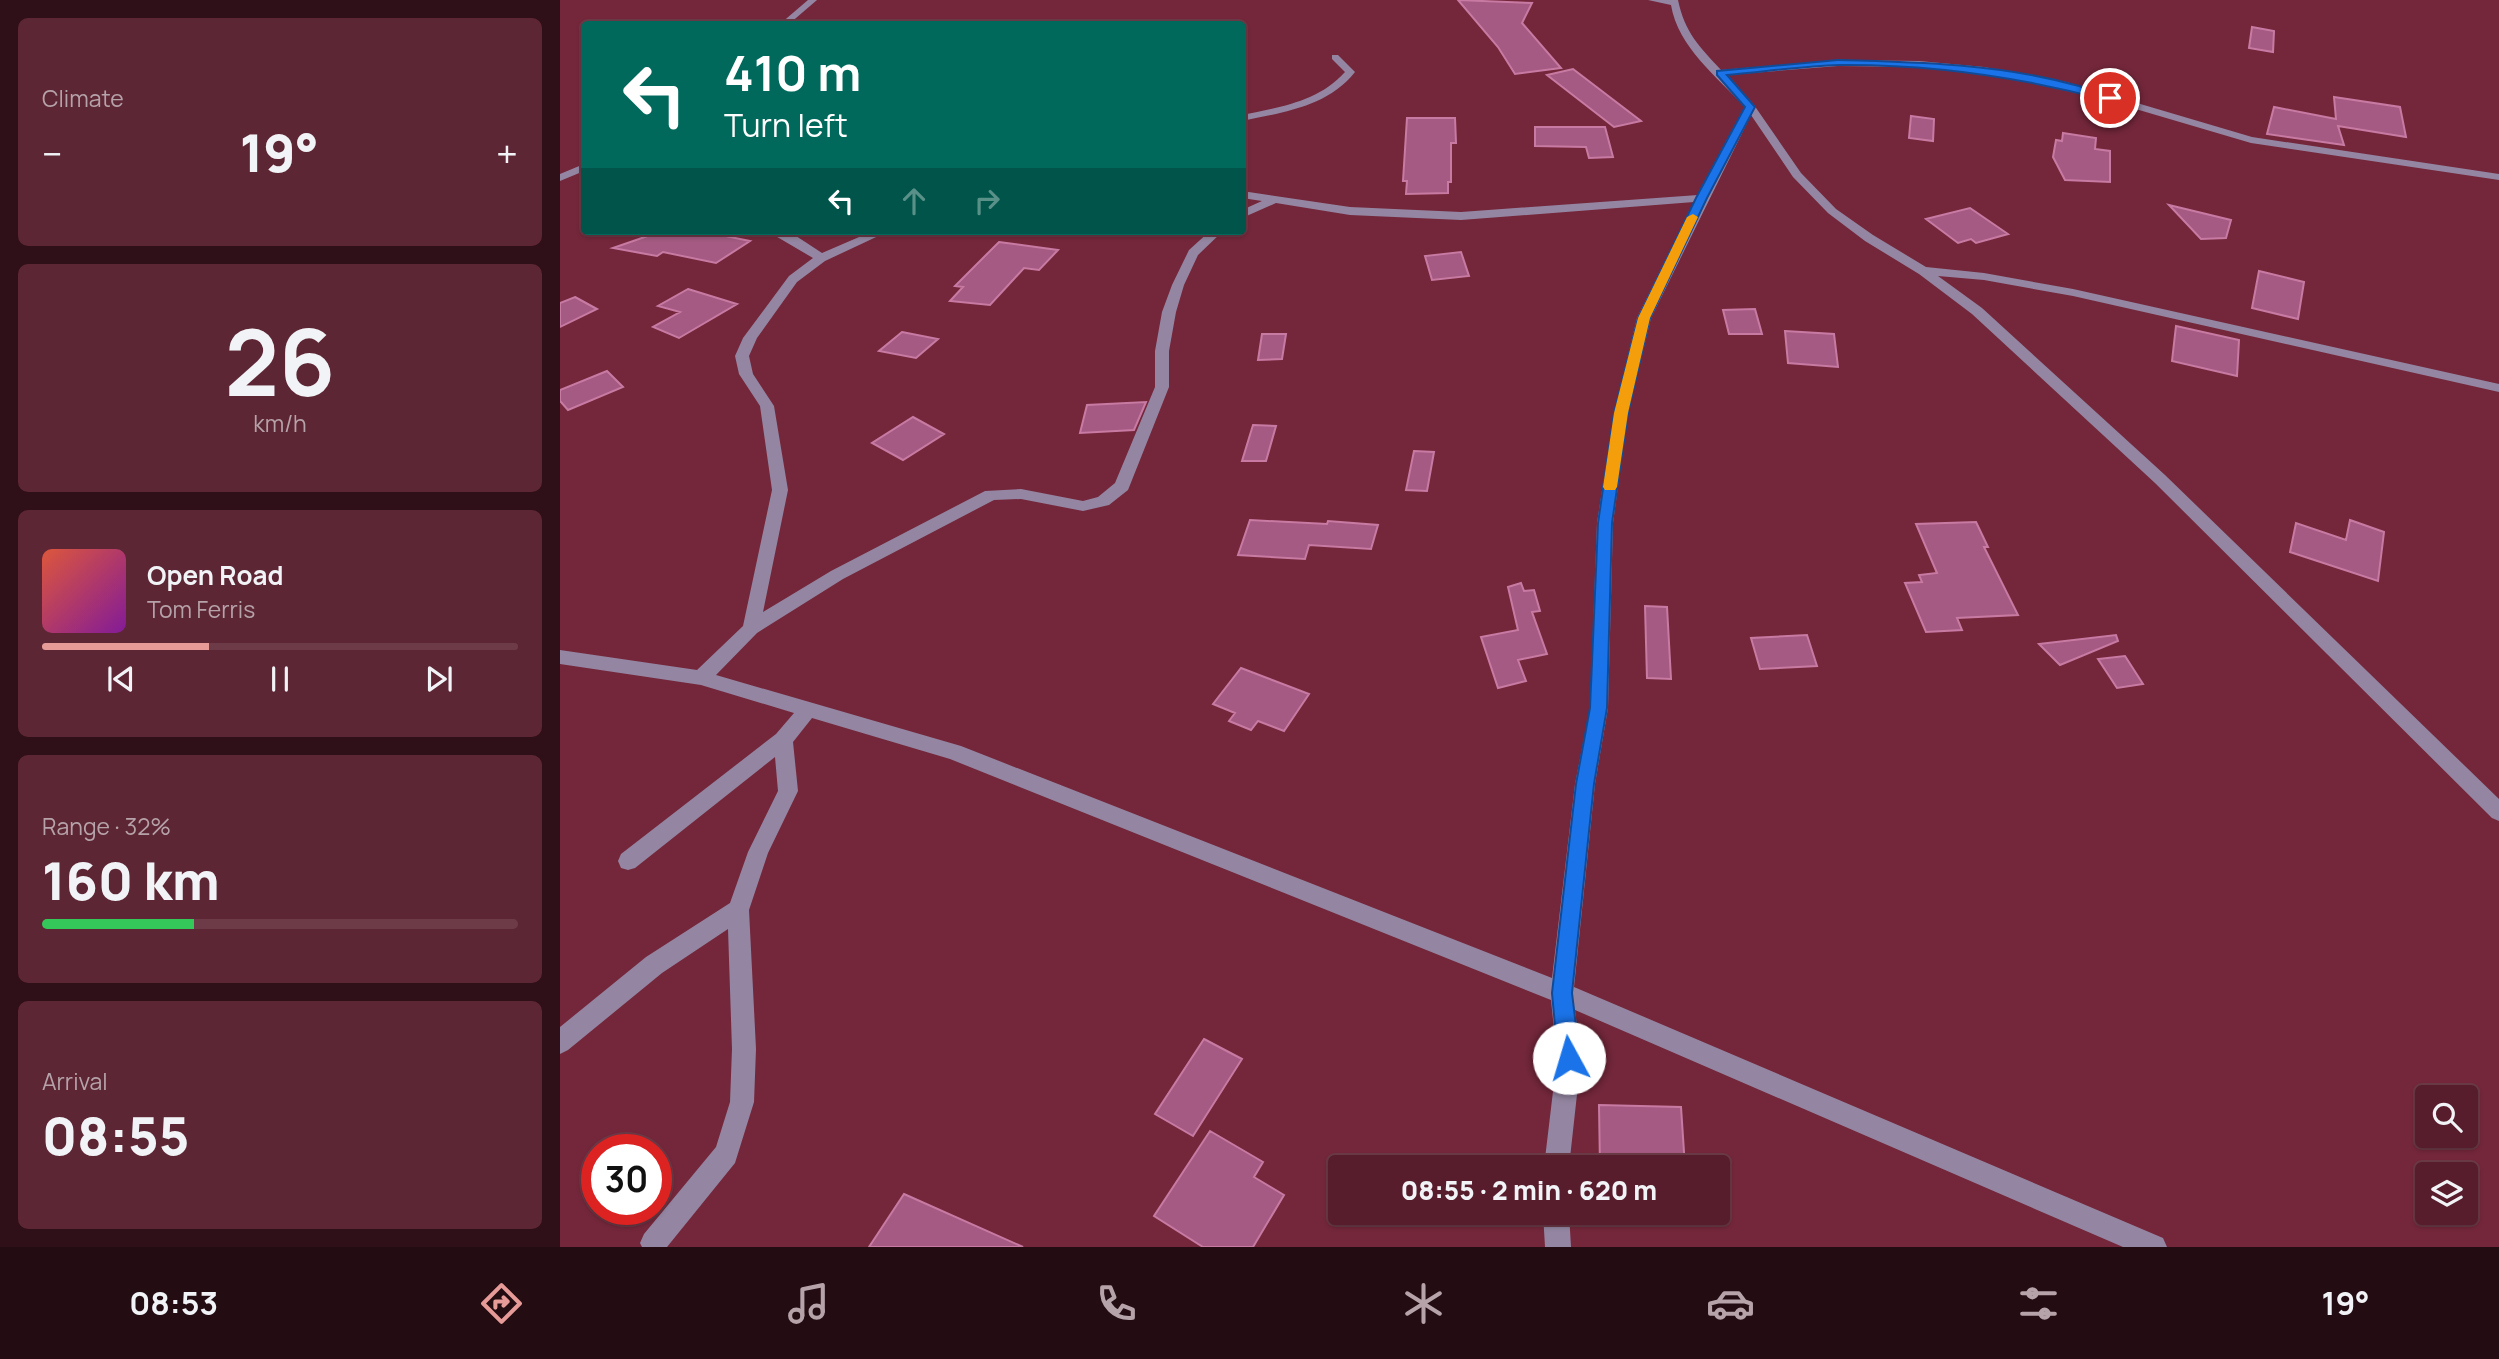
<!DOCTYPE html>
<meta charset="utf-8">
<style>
:root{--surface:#571d2c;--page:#5d2634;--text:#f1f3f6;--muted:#b6a2a9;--line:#6d3b48;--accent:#e69b98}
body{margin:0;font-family:Manrope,sans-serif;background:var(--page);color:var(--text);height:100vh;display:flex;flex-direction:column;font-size:26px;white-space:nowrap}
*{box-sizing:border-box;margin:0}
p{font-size:23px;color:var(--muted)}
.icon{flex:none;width:38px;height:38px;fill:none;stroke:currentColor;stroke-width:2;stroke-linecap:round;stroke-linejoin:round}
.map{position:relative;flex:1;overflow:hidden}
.details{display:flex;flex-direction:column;gap:18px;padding:18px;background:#301018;width:560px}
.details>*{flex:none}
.banner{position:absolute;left:21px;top:21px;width:665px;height:214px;border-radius:7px;box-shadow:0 2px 5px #0004,0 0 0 2px var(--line);background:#00695c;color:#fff;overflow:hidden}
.fabs{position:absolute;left:1855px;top:1085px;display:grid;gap:14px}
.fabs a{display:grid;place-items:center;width:63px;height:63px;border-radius:7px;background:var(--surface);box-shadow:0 2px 5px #0004,0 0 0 2px var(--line);font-size:35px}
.speed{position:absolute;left:21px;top:1134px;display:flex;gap:14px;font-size:35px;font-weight:700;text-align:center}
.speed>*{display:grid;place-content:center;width:91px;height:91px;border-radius:50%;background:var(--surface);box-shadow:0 2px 5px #0004,0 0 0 2px var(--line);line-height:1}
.speed .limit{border:10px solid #d22;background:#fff;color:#111}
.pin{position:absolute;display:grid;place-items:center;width:60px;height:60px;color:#fff;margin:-30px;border:4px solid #fff;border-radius:50%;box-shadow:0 2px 7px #0007}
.me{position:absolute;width:77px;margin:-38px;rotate:354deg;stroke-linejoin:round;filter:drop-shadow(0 0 5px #0008)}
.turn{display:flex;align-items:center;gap:24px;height:147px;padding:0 28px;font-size:32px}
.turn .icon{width:91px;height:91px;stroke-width:2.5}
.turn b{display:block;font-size:49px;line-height:60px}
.lanes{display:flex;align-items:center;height:66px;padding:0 28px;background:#0003;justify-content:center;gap:35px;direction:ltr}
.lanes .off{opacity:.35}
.big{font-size:52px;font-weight:800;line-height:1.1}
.details .tile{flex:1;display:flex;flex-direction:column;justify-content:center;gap:10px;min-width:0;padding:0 24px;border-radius:10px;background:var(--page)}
.details .dial{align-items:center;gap:0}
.dial b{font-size:91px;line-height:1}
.song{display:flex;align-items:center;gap:21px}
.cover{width:84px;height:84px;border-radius:10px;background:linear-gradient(135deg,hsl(10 70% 55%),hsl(290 70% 35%))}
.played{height:7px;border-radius:4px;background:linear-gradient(90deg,var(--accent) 35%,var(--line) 35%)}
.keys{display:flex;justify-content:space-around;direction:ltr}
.heat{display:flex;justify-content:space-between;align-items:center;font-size:38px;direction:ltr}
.charge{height:10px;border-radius:5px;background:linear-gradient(90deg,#34c759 32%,var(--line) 0)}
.trip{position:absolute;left:768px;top:1155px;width:402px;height:70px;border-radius:7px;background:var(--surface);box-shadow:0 2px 5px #0004,0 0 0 2px var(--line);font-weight:800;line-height:70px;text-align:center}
.tabs{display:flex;height:112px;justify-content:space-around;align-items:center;background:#230c12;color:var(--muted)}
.tabs .icon{width:49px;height:49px}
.tabs .selected{color:var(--accent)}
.tabs b{font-size:32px;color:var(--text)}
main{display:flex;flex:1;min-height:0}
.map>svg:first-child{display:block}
.building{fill:#a45a82;stroke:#c87aa3;stroke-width:2}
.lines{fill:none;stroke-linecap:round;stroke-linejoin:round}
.minor{fill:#9486a2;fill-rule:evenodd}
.route{fill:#1a73e8;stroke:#114b97;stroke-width:2}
.slow{fill:#f59e0b}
</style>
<main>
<section class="details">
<div class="tile"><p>Climate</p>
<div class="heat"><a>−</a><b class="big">19°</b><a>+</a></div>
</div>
<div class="tile dial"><b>26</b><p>km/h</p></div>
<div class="tile">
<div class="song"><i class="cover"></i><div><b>Open Road</b><p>Tom Ferris</p></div></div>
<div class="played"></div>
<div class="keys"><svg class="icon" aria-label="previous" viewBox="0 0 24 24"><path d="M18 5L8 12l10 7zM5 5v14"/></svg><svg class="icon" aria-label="pause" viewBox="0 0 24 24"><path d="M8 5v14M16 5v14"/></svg><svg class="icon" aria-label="next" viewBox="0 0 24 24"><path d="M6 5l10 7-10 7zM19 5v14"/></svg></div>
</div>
<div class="tile"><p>Range · 32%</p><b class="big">160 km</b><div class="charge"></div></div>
<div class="tile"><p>Arrival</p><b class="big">08:55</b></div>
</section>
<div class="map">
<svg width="1939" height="1247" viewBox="0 0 1939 1247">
<rect width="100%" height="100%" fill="#74273b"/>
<path class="building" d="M898,0l74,3 -10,20 39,45 -46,6 -17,-27z
M1692,27l22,4 -1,21 -24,-4z
M1013,69l68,52 -27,6 -67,-52z
M1774,97l66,10 6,30 -68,-11 6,19 -77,-11 7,-27 62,12z
M1351,116l23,3 -1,22 -24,-3z
M847,118h48l1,25h-5v39h-3v11l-42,1 1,-13h-4z
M975,127h70l8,30 -24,1 -3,-11 -51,-1z
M1503,133l33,5 -1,11 15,2v31l-45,-2 -12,-23 3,-17 6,1z
M1609,205l62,15 -5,18 -25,1z
M1410,208l38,26 -32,9 -5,-4 -13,4 -32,-24z
M102,231h39l49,10 -34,22 -53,-11 -6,4 -44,-8z
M439,242l59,8 -19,20 -15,-2 -34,37 -40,-4 13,-14 -8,-1z
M901,252l8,24 -37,4 -7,-24z
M1699,271l45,11 -6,37 -46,-11z
M128,289l49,15 -58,34 -26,-11 27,-15 -22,-6z
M15,297l22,12 -37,18v-24z
M1195,309l7,25h-33l-6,-24z
M1616,326l63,14 -2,36 -65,-15z
M1225,331l49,3 4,33 -50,-4z
M342,332l36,7 -22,19 -37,-7z
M702,334h24l-4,25 -24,1z
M47,371l16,16 -55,23 -8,-9v-11z
M586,402l-12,28 -54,3 7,-28z
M353,417l31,17 -41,26 -31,-17z
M693,425l23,1 -10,35h-24z
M854,451l20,1 -7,39 -21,-1z
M690,520l77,4 1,-3 50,4 -7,24 -62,-4 -4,14 -67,-4z
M1790,520l34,12 -6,49 -88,-29 6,-29 50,17z
M1416,522l12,25h-4l34,68 -61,3 5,12 -36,2 -21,-49 17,-1 -3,-7 18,-2 -21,-49z
M961,583l3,8 10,-1 6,21 -8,1 15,42 -29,6 8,21 -28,7 -17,-51 37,-7 -10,-43z
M1085,606l22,1 4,72 -24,-1z
M1247,635l10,31 -57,3 -9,-31z
M1556,635l2,6 -58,24 -21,-21z
M1565,656l18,28 -26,4 -19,-29z
M681,668l68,26 -25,37 -26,-10 -7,9 -22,-9 6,-8 -22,-9z
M644,1039l38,20 -49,77 -38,-22z
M1039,1105l82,2 4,60h-85z
M650,1131l53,31 -9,15 30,18 -31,52h-50l-49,-31z
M344,1194l119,53h-154z"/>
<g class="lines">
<path class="minor" d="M248,0h9l-28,24h-9z
M1088,0h30c7,33 21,46 43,70l117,-10 81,1 65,6 82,15 186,55 247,37v6l-248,-37 -190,-56 -77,-14 -65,-6 -81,-1 -112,9 28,30 47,68 35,36 37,26 53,32 58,6 89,16 426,95v8l-426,-96 -89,-16 -46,-4 44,32 183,167 334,324v22l-7,-3 -337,-335 -183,-169 -53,-40 -54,-33 -37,-28 -35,-36 -42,-62 -100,203 -23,95 -15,110 -5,185 -13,76 -21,203 589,251 4,9h-44l-548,-237 6,48 -12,109h-25l13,-109 -6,-58 -601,-241 -138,-41 -19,24 5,49 -30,62 -19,57 7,139 -2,53 -19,61 -68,84h-25l-2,-4 4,-9 72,-87 14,-45 2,-53 -4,-120 -66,44 -94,77 -8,4v-27l86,-70 84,-54 18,-51 30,-61 -3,-34 -140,111 -7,2 -7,-2 -3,-7 3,-7 155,-120 18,-21 -93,-28 -141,-21v-14l137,20 46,-44 29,-136 -12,-84 -21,-32 -4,-18 8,-18 46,-62 24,-18 -46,-27 23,1 32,21 51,-22h16l-64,30 -28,21 -40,56 -8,18 4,18 21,32 14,84 -25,122 68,-41 154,-80 36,-2 62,12 15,-4 17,-14 40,-96v-36l7,-39 10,-27 17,-35 21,-19h13l-25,24 -14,30 -8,27 -7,39v36l-41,103 -19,15 -26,6 -62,-12 -27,1 -151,79 -86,54 -41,42 245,71 591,232 23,-194 15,-76 7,-185 17,-110 23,-95 57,-116 -233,18 -111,-5 -74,-12 -34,15v-8l20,-9 -20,-3v-7l108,16 111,5 237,-17 47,-88c-28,-30 -67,-60 -74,-102z
M772,55h6l17,17c-28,35 -71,40 -113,49v-6c38,-8 76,-13 103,-43l-13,-13z
M24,164v7l-24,10v-7z
M983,1213h26l2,34h-26z"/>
</g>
<path class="route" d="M1278,60c81,2 163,4 241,26 12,4 26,6 36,12l-5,3c-89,-24 -178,-37 -271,-36 -37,1 -75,7 -112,10l28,32 -48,91 -57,120 -22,95 -16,110 -5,185 -13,76 -22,209 8,65 -3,8 -8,3 -7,-3 -4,-8 -6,-65 24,-209 14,-76 8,-185 16,-110 24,-95 58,-120 49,-91 -28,-32v-4z"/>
<path class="slow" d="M1133,214l5,3 -48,101 -22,95 -11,74 -2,3h-10l-2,-3 11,-74 24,-95 49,-101z"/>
</svg>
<div class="fabs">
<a><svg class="icon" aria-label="search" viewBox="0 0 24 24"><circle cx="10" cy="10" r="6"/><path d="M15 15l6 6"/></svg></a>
<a><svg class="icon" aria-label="layers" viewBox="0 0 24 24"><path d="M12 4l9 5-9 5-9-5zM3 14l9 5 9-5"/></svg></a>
</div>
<div class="speed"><div class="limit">30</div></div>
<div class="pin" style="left:1550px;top:98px;background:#d93025"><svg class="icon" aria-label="arrive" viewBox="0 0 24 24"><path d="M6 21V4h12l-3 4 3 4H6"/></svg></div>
<svg class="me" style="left:1009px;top:1058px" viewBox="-20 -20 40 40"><circle r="19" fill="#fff"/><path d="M0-13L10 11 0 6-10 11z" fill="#1a73e8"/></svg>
<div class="trip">08:55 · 2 min · 620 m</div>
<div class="banner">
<div class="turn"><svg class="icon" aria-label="left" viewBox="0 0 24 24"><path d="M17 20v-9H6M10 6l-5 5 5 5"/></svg><div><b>410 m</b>Turn left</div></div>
<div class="lanes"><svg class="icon" aria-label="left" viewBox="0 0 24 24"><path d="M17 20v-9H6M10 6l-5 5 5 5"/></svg><svg class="icon off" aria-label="ahead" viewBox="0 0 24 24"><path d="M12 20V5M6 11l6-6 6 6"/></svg><svg class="icon off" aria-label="right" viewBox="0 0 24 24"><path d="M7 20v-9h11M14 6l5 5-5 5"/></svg></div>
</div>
</div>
</main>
<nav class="tabs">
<b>08:53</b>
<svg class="icon selected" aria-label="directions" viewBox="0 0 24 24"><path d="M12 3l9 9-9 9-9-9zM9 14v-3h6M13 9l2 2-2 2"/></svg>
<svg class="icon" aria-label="music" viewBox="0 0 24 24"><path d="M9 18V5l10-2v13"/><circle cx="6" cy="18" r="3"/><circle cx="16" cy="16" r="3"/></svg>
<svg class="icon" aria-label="phone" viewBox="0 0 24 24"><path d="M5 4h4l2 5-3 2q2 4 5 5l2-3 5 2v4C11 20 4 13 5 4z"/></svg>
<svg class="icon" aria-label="climate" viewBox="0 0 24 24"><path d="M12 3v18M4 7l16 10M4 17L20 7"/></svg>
<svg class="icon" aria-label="car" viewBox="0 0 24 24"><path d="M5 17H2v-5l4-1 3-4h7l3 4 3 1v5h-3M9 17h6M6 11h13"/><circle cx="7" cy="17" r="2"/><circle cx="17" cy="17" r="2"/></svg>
<svg class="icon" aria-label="filters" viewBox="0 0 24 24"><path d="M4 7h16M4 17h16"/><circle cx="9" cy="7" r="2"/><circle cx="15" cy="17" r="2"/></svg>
<b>19°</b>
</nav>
